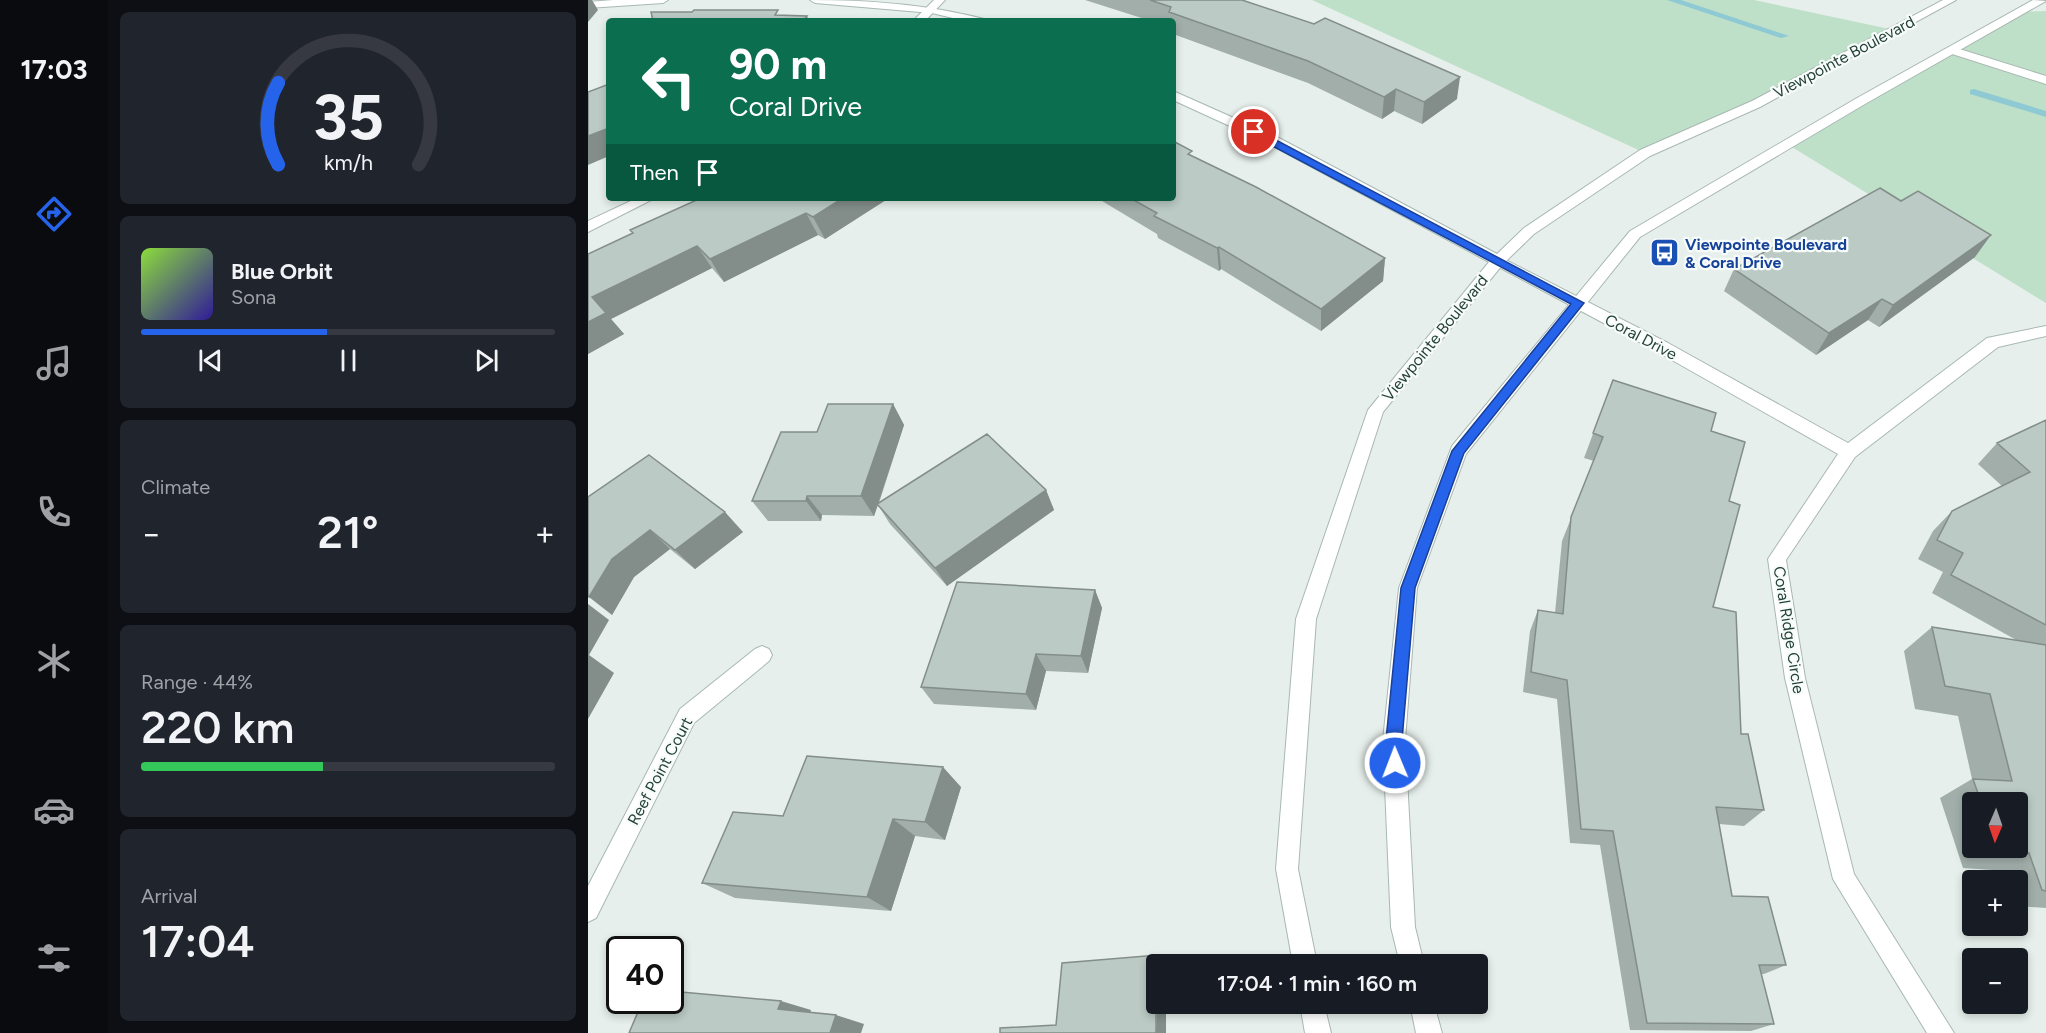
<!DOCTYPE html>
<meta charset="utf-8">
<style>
:root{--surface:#171b24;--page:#20242c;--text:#f1f3f6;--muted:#9ea1a6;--line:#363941;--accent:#2563eb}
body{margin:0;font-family:Figtree,sans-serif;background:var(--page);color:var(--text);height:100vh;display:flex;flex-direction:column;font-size:22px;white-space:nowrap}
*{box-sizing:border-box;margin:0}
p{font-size:20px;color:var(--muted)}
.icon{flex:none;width:33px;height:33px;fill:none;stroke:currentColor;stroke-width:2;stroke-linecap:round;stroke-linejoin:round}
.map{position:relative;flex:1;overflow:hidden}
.sheet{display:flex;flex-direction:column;gap:12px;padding:12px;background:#0d0f14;width:480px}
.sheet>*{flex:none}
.banner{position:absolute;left:18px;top:18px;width:570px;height:183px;border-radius:6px;box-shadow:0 3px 9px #0003;background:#0b6e4f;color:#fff;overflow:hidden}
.needle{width:39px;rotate:182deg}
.tools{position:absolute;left:1374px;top:792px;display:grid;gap:12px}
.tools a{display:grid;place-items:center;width:66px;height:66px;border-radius:6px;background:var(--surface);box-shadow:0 3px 9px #0003;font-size:30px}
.speed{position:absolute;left:18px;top:936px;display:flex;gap:12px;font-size:30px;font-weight:700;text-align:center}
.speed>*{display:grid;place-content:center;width:78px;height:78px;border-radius:50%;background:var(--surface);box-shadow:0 3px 9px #0003;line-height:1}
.speed .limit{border:3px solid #111;border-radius:9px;background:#fff;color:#111}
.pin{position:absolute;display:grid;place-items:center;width:51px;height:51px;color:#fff;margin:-26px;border:3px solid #fff;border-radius:50%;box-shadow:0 2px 6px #0007}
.me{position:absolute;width:66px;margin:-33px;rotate:359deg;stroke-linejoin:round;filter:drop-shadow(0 0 4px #0008)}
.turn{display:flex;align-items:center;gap:21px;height:126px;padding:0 24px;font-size:27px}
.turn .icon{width:78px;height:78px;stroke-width:2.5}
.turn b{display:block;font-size:42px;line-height:51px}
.then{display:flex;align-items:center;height:57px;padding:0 24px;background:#0003;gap:12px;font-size:22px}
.big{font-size:45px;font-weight:600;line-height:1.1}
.sheet .card{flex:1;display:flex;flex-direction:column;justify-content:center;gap:9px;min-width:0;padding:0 21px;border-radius:9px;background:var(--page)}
.sheet .dial{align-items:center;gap:0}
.dial svg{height:156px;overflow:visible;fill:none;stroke:var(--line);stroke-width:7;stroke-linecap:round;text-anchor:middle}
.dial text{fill:var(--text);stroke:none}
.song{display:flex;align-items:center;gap:18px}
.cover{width:72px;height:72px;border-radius:9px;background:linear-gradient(135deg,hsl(90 70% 55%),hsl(250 70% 35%))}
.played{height:6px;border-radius:3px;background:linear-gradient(90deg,var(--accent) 45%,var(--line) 45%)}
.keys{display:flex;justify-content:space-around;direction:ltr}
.heat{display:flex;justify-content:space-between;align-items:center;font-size:33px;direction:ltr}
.charge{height:9px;border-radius:4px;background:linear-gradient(90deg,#34c759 44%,var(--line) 0)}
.trip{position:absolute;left:558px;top:954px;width:342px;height:60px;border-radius:6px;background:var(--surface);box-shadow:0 3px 9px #0003;font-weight:600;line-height:60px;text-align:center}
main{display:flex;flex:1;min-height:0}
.dock{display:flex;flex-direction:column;width:108px;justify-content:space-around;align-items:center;background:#090b0e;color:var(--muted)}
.dock .icon{width:42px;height:42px}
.dock .selected{color:var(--accent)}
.dock b{font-size:27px;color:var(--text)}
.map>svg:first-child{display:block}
.green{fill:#bfe0c8}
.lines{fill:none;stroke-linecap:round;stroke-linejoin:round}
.stream{fill:#8ec9d4;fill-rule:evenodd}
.service-casing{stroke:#a8b8b2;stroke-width:2}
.minor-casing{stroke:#a8b8b2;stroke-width:2}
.tertiary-casing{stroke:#a8b8b2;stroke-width:2}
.service{fill:#fff;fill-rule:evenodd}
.minor{fill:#fff;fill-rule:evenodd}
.tertiary{fill:#fff;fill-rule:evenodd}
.wall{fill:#a1aea9;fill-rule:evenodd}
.shaded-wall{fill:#838d89}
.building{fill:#bbcac4;stroke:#838d89;stroke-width:1.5}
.route{fill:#2563eb;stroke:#184099;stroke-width:1.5}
.labels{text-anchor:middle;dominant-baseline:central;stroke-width:4.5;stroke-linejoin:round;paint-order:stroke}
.street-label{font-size:16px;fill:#24423a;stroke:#f7fbf9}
.transit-label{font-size:16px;font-weight:bold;fill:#164399;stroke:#f7fbf9;text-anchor:start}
</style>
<main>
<nav class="dock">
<b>17:03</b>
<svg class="icon selected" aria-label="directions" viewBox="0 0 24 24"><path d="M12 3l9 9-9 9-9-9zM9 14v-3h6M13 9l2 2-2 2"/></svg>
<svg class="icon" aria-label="music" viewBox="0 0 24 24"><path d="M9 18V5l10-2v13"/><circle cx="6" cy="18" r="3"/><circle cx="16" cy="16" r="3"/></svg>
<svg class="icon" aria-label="phone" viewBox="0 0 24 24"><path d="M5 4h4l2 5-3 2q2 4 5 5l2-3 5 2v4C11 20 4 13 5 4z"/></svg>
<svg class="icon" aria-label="climate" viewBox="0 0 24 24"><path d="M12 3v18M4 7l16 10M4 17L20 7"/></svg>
<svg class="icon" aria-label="car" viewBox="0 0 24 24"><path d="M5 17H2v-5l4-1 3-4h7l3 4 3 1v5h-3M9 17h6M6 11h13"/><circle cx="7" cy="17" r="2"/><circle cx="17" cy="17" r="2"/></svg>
<svg class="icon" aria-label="filters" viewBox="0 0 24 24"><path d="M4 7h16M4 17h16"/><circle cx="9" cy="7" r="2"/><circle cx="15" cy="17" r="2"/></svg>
</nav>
<section class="sheet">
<div class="card dial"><svg viewBox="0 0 100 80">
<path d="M14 69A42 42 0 1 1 86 69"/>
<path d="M14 69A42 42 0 0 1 14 27" stroke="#2563eb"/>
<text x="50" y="56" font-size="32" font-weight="700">35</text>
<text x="50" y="72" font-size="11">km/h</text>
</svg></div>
<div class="card">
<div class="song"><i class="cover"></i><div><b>Blue Orbit</b><p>Sona</p></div></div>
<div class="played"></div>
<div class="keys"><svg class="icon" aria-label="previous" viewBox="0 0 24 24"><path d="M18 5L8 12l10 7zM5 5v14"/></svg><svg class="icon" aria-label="pause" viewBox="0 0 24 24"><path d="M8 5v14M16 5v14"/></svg><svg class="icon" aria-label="next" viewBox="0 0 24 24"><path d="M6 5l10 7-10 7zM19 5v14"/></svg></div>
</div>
<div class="card"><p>Climate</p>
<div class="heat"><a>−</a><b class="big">21°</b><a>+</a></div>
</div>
<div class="card"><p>Range · 44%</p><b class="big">220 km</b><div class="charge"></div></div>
<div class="card"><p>Arrival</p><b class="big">17:04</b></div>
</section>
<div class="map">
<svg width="1458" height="1033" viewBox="0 0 1458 1033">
<rect width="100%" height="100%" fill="#e6efeb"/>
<path class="green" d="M724,0h442l140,30 -99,52 -150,71z
M1458,11v292l-259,-159 232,-132z"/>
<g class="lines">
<path class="stream" d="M1079,0h14l108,36 -8,2z
M1386,89l72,22v6l-76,-23v-4z"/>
<defs>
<path id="service" d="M1365,47l93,29v8l-97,-31v-4z"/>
<path id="minor" d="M346,0h11l-20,21h-12z
M49,198h18l-67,34v-11z
M910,256l170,87 180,100 139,-105 59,-12v10l-48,11 -143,110 -69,103 19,118 49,196 100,159h-27l-94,-154 -48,-201 -17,-119 70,-105 -182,-103 -163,-87 -2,-3 2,-3z
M174,646l7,3 3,6 -3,6 -75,62 -98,195 -8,4v-36l92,-177 75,-60z"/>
<path id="tertiary" d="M25,0h55l-5,3 -75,5v-6z
M222,0c59,0 116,4 174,19l2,2h-21l-33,-8 -117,-10z
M1355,0h13l-196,107 -110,49 -116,78 -31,30 -120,148 -67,207 -18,250 19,95h-24l-17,-95 20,-250 72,-209 121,-148 -220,-118 -96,-44v-9l106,47 218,116 27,-26 116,-78 112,-49z
M1445,0l13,1 -181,103 -225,133 -174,217 -49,134 -12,152 10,187 9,37h-24l-9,-37 -8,-187 16,-152 53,-142 178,-215 227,-133z
M712,1004h24l7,29h-26z
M822,1004h24l8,29h-26z"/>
</defs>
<use href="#service" class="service-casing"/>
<use href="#minor" class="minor-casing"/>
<use href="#tertiary" class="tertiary-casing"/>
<use href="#service" class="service"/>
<use href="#minor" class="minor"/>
<use href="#tertiary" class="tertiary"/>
</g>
<path class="wall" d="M497,0h157l215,99 -35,25 -28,-13 -12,8 -74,-36 -135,-49v-13h-22z
M605,157l192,101 -2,23 -62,50 -100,-62 -2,2 -61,-33 -1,-4 -60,-36h76z
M301,198l-64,41 -7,-4 -94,47 -12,-14 -101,51 13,15 -36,20 44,-121z
M1387,257l-96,70 -11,-7 -52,35 -92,-64 10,-22z
M1025,380l98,51 18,70 -16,106 28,127 23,76 -20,16 -25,-2 13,72 54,69 -22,9h-3l13,50 -23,7 -121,-1 -30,-185 -30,-2 -13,-144 -34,-7 7,-61 8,-21 17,3 7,-72 32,-80 -10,-3z
M305,404l11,21 -25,78 167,-13 8,20 -107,76 -57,-62 -12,-19 -4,11 -52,-1 -1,6h-53l-16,-20 65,-69z
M1458,420v488l-28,-2v-26h-23l-3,-10 -29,-2 -23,-70 32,-19 -14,-63 -43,-7 -11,-58 28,-24 86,14 -86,-48 11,-21 -25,-13 15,-28 19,-20 50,-25 -24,-22 19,-21zM1384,802h46v46h-46z
M0,497l155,35 -48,37 -25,-20 -36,28 -22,38z
M507,590l7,18 -14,65 -42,-2 -10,39 -102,-6 -13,-17z
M373,787l-16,53 -30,-4 -24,75 -156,-13 -33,-15 81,-67z"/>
<path class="shaded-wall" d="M0,0h4l6,10 -10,12z
M219,16l2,5h-6z
M872,77l-3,22 -35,25 2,-22z
M808,89l-2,22 -12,8 2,-22z
M21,128v28l-21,9v-29z
M255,198h46l-64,41 -12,-22z
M218,213l12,22 -94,47 -14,-23z
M1403,235l-16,22 -96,70 14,-22z
M109,246l15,22 -101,51 13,15 -36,20v-32l4,-25z
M631,247l2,22 -2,2 -2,-23z
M797,258l-2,23 -62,50v-22z
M1294,299l-14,21 -52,35 13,-22z
M305,404l11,21 -30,91 -13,-20z
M458,490l8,20 -107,76 -12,-18z
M219,496l15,19 -1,6 -15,-20z
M137,512l18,20 -48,37 -20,-19z
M62,530l20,19 -36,28 -22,38 -23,-18 23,-38z
M507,590l7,18 -14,65 -7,-17z
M0,604l21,16 -20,35 25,18 -26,46z
M448,654l10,17 -10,39 -10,-16z
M355,767l18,20 -16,53 -20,-18z
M305,819l22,17 -24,75 -24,-14z
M570,955l8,9h-8z
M193,1001l30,9 -2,8 -31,-9z
M569,1004h9v29h-10z
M248,1015l28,9 -3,9h-31z"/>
<path class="building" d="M562,0h92l72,24 11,-6 135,59 -36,25 -28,-13 -12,8 -76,-36 -139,-49 2,-5z
M106,10h84l-3,5 32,1 -4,5h-150l-2,-9h41z
M21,84v44l-21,8v-44z
M585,141l19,10 -4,3 68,33 129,71 -64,51 -102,-62 -2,1 -63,-32 3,-3 -27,-15h43z
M1292,188l21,13 17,-10 73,44 -98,70 -11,-6 -53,34 -95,-64z
M113,198h142l-30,19 -7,-4 -96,46 -13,-13 -105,51 14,16 -18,9v-68l45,-21 -3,-3z
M1025,380l103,33 -5,18 34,11 -16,59 11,4 -27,102 23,5 5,122h7l16,76 -48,-3 16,89 36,1 18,68h-27l15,59 -127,-1 -34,-192 -32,-2 -14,-149 -36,-8 7,-62 25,4 8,-97 32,-80 -10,-4z
M240,404h65l-32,92h-54l-1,5h-54l29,-69h36z
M1458,420v205l-95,-50 12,-22 -26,-13 15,-29 78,-39 -33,-29z
M399,434l59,56 -111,78 -58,-64z
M61,455l76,57 -50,38 -25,-20 -38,29 -23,38 -1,-1v-99z
M369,582l138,8 -14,66 -45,-2 -10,40 -105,-7z
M1344,627l114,18v246l-4,-1 -13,-37 -31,-2 -1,-3h21v-46h-37l-8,-23 39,2 -22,-87 -45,-8z
M219,756l136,11 -18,55 -32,-3 -26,78 -165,-14 31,-71 50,4z
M570,955v9h-2v69h-156v-5l56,-3 6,-62z
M82,991l111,10 -3,8 58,6 -6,18h-201l14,-33h27z"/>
<path class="route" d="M662,130h7l327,173 -120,150 -49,135 -13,152 1,23 -2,6 -6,2 -6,-2 -3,-29 15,-152 51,-137 119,-147 -321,-170z"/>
<defs>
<symbol id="bus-square" viewBox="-11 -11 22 22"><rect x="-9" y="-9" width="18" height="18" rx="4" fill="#1a4fb4" stroke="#f7fbf9"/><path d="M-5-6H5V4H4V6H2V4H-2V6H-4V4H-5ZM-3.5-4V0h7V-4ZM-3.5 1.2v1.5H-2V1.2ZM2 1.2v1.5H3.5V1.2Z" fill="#fff"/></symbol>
</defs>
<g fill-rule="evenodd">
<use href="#bus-square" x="1060" y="236" width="33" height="33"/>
</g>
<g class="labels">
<g class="street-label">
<text transform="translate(1256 57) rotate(-28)">Viewpointe Boulevard</text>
<text transform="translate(1053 337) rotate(28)">Coral Drive</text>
<text transform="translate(847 338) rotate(-51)">Viewpointe Boulevard</text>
<text transform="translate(1201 630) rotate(81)">Coral Ridge Circle</text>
<text transform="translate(72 771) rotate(-62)">Reef Point Court</text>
</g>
<g class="transit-label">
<text x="1097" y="244">Viewpointe Boulevard<tspan x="1097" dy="18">&amp; Coral Drive</tspan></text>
</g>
</g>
</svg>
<div class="tools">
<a><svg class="needle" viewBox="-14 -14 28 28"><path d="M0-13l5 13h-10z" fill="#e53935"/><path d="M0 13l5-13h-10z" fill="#9ea1a6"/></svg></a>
<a>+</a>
<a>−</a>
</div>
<div class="speed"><div class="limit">40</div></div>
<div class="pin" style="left:666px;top:132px;background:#d93025"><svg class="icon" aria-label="arrive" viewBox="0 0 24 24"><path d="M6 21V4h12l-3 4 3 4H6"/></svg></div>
<svg class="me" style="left:807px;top:763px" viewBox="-20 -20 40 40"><circle r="17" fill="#2563eb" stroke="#fff" stroke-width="3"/><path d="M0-11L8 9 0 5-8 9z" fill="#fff"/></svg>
<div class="trip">17:04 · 1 min · 160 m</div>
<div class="banner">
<div class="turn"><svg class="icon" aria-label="left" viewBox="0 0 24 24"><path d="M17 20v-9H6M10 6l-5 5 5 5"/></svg><div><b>90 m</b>Coral Drive</div></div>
<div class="then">Then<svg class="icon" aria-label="arrive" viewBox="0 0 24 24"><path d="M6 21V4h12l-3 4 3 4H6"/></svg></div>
</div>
</div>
</main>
